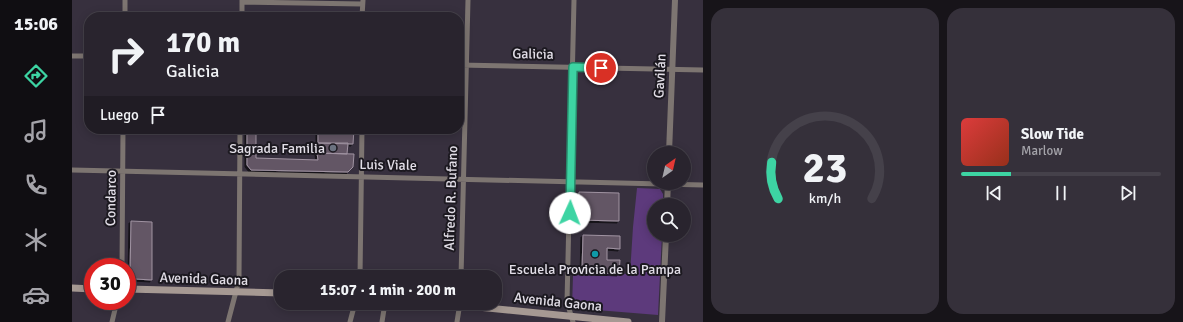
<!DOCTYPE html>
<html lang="es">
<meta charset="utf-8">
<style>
:root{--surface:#29242e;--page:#35303a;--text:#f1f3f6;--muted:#a5a4aa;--line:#45414a;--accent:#3dd4a3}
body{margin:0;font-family:Signika,sans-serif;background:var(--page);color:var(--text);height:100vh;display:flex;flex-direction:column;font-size:15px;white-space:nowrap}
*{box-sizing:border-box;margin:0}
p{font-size:13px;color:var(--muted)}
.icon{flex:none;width:22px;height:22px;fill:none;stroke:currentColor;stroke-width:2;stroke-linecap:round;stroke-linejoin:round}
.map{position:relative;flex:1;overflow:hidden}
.side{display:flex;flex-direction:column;gap:8px;padding:8px;background:#171419;width:480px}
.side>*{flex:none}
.banner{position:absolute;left:12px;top:12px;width:380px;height:122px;border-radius:16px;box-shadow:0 2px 10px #0003,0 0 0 1px var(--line);background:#29242e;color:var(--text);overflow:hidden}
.needle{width:26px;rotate:34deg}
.tools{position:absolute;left:575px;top:146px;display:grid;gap:8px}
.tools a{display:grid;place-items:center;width:44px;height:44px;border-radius:50%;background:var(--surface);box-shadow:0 2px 10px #0003,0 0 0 1px var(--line);font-size:20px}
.speed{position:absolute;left:12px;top:258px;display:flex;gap:8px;font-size:20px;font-weight:700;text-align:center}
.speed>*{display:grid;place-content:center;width:52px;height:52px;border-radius:50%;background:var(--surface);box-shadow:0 2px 10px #0003,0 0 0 1px var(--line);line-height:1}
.speed .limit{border:6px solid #d22;background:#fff;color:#111}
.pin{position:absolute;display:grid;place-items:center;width:34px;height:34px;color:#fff;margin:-17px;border:2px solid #fff;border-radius:50%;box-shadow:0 1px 4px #0007}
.me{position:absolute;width:44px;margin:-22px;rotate:2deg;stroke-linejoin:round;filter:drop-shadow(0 0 3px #0008)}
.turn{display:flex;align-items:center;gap:14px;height:84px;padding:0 16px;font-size:18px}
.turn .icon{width:52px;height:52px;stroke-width:2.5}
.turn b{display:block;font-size:28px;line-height:34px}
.then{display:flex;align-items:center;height:38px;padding:0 16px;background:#0003;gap:8px;font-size:15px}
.side .widget{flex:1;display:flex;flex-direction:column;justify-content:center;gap:6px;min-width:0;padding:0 14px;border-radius:16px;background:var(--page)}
.side .dial{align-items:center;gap:0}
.dial svg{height:104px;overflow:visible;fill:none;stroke:var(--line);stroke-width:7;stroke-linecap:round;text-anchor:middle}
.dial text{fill:var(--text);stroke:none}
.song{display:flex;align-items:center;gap:12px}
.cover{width:48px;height:48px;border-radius:6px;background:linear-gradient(135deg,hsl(0 70% 55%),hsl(10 70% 35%))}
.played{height:4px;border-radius:2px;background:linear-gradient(90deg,var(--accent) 25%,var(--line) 25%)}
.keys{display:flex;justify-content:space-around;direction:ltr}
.side .tiles{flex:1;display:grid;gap:8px;grid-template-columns:repeat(2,1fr)}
.trip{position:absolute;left:202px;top:270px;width:228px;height:40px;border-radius:16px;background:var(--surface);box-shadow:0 2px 10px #0003,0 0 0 1px var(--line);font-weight:800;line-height:40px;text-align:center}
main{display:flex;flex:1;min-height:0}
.menu{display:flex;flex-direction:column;width:72px;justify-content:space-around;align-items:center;background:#100e12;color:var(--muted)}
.menu .icon{width:28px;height:28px}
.menu .on{color:var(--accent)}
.menu b{font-size:18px;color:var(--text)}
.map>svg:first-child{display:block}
.green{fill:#5d3a7c}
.building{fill:#645765;stroke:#a093a2;filter:url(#shadow)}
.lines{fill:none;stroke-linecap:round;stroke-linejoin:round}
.minor{stroke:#7d7571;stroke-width:5}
.tertiary{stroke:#7d7571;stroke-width:6}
.secondary{stroke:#a69993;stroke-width:7}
.route-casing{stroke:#288a6a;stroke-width:10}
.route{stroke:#3dd4a3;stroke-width:7}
.worship-dot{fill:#6b7280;stroke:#1c1920;stroke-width:1.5}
.culture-dot{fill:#0f9aa8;stroke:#1c1920;stroke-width:1.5}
.labels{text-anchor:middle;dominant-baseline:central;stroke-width:4;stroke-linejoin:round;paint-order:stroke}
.street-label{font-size:14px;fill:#e2dee7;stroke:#1c1920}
.poi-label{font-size:14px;fill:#e2dee7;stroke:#1c1920;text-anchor:end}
</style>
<main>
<nav class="menu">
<b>15:06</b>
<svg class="icon on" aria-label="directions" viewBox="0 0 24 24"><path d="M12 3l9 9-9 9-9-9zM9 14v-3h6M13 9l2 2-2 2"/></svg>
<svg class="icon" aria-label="music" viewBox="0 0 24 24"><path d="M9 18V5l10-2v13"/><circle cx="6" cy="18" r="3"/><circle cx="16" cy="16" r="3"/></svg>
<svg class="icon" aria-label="phone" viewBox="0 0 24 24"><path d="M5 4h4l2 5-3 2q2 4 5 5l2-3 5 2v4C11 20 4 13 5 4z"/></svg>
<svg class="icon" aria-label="climate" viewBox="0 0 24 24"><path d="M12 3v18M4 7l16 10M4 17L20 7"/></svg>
<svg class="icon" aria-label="car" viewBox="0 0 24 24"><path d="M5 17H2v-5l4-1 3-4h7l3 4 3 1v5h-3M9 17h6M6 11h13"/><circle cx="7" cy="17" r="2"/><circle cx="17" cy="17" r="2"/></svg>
</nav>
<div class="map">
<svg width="631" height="322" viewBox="0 0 631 322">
<defs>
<filter id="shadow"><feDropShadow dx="-2" dy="2" stdDeviation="0" flood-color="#0009"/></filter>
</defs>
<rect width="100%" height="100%" fill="#37303e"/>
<path class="green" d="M565,188l23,1 3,5v11h-9v30h8l-4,80 -86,-7 1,-33 34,1 1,-3 22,1 3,-47z"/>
<path class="building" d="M175,129h9v29l62,2 -1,-7 37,1 -1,13 -5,5 -97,-2 -4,-5z
M246,129h36l-1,15 -35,-1z
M246,143h30l-1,11 -30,-1z
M507,192l40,1v28l-41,-1z
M59,221l21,1v58l-17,-1 -5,-4z
M511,235l37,1v13l-13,-1v12h13l-1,14 -37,-2z"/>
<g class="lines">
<path class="minor" d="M170,2l120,2
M53,17v-17
M170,17v-17
M290,17l1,-17
M0,56h17
M387,65l244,5
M0,170l631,15
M50,267l1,-138
M288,277l2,-148
M389,277l7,-277
M40,322l5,-21
M156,322l11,-42 1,-151
M278,322l5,-19
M310,322l3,-19
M385,322l3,-19
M501,322l-6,-20 7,-302"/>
<path class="tertiary" d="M597,153l6,-153
M595,205l1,-22
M590,322l4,-87"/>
<path class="secondary" d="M0,288l21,1
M55,289l154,4
M366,303l190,19"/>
</g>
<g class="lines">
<defs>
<path id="route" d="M498,213l3,-146 28,1"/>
</defs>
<use href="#route" class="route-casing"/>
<use href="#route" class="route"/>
</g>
<circle class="worship-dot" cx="261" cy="148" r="4"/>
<circle class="culture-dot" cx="523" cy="254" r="4"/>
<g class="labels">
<g class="street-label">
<text transform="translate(461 54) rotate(1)">Galicia</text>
<text transform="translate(588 76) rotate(-87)">Gavilán</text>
<text transform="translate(316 165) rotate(1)">Luis Viale</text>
<text transform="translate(39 198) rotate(-89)">Condarco</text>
<text transform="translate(379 198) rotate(-88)">Alfredo R. Bufano</text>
<text transform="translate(132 279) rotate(2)">Avenida Gaona</text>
<text transform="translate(486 302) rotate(6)">Avenida Gaona</text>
</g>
<g class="poi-label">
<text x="253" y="148">Sagrada Familia</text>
<text x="523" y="269" text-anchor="middle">Escuela Provicia de la Pampa</text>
</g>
</g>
</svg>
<div class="tools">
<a><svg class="needle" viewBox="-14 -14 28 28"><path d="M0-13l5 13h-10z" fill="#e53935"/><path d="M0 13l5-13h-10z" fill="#a5a4aa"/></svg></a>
<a><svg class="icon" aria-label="search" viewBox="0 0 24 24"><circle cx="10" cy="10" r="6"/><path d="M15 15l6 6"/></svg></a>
</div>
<div class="speed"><div class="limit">30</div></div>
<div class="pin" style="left:529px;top:68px;background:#d93025"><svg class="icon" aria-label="arrive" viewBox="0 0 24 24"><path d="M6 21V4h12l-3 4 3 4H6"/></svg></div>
<svg class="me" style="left:498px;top:213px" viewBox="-20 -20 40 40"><circle r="19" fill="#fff"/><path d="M0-13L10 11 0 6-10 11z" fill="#3dd4a3"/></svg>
<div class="trip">15:07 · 1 min · 200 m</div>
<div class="banner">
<div class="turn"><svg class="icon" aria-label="right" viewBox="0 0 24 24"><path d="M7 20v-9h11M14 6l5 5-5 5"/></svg><div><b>170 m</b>Galicia</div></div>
<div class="then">Luego<svg class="icon" aria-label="arrive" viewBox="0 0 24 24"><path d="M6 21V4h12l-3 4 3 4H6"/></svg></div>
</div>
</div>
<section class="side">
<div class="tiles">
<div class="widget dial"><svg viewBox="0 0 100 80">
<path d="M14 69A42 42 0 1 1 86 69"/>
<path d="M14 69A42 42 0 0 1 9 41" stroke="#3dd4a3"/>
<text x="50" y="56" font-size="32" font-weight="700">23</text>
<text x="50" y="72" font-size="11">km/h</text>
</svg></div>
<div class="widget">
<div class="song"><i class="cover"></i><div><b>Slow Tide</b><p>Marlow</p></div></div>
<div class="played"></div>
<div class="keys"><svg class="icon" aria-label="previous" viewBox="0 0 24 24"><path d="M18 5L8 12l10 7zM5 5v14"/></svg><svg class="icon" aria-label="pause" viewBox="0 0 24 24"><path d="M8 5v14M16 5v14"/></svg><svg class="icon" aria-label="next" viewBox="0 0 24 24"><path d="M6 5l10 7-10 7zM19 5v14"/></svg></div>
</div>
</div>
</section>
</main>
